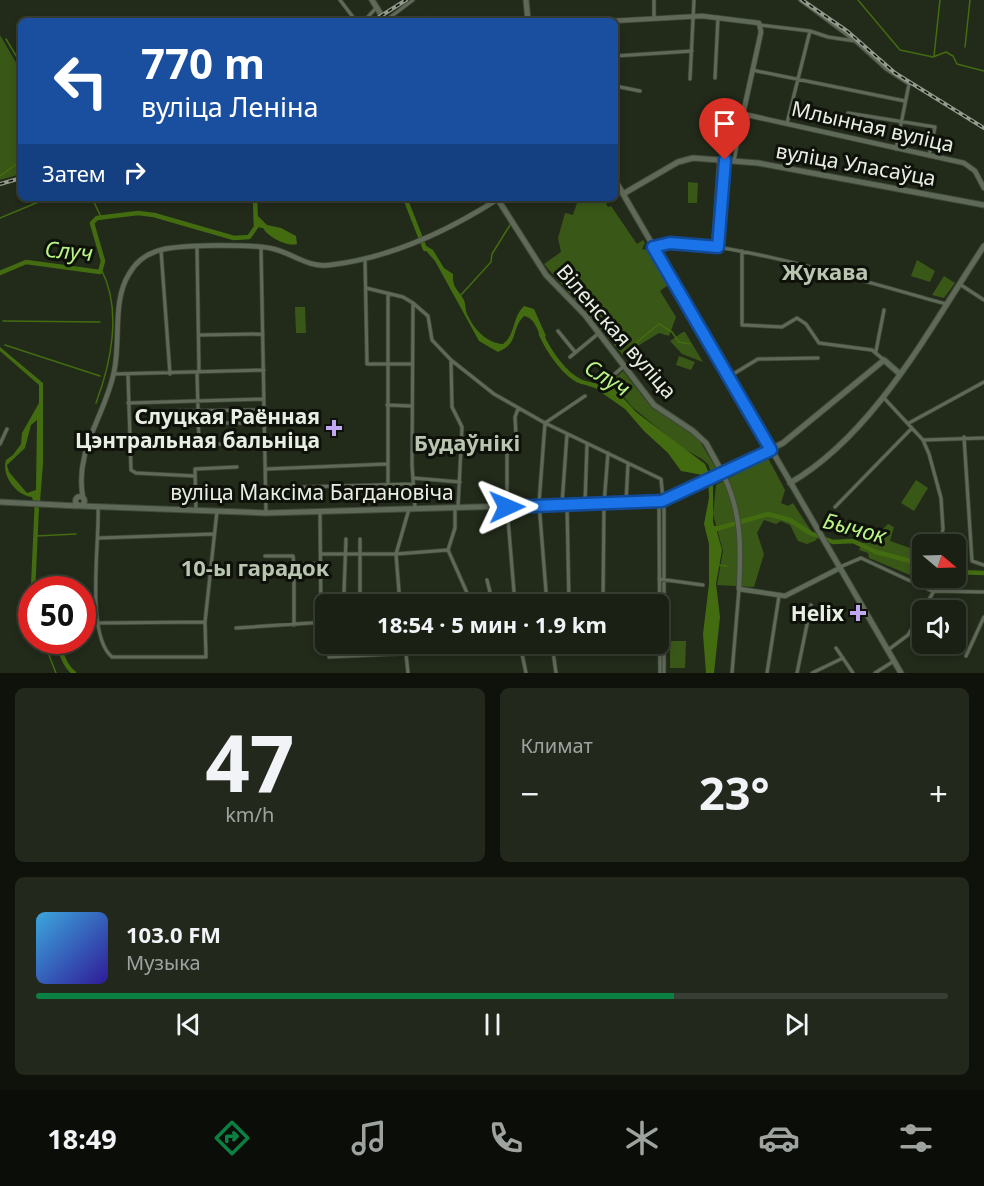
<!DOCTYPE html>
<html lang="ru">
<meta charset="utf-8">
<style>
:root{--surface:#1a2014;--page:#23281d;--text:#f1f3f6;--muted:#9fa3a0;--line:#383e34;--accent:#0b8043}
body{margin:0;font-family:"Noto Sans",sans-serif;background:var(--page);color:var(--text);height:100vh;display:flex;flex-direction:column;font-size:22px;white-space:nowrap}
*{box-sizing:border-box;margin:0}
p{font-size:20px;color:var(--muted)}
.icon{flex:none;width:33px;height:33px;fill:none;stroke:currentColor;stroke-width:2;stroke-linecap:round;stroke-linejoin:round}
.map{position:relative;height:673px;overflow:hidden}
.side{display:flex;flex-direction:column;gap:15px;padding:15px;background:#0e120b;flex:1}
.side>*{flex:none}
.top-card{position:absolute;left:18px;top:18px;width:600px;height:183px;border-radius:9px;box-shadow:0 3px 9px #0003,0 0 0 2px var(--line);background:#1a4fa0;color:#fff;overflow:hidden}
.needle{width:39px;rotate:109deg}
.fabs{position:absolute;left:912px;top:534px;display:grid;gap:12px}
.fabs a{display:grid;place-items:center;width:54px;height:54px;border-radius:9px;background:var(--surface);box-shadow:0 3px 9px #0003,0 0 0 2px var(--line);font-size:30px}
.speed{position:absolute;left:18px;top:576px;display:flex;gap:12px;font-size:30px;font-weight:700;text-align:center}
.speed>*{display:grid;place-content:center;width:78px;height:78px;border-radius:50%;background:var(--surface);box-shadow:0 3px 9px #0003,0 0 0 2px var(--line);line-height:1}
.speed .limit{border:9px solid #d22;background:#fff;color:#111}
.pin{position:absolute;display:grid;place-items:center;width:51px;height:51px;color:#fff;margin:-62px -26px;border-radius:50% 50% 50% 0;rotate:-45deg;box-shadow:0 0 6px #0007}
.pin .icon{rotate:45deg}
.me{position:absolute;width:66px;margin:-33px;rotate:89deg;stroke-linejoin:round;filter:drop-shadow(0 0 4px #0008)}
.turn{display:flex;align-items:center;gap:21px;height:126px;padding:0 24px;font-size:27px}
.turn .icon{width:78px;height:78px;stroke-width:2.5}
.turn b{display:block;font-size:42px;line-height:51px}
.then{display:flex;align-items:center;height:57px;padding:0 24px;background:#0003;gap:12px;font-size:22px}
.big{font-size:45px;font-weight:700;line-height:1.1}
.side .widget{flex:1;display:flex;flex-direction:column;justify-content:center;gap:9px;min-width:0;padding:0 21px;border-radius:9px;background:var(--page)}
.side .dial{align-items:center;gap:0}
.dial b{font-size:78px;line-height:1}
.song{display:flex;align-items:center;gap:18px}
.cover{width:72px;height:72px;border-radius:9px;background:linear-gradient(135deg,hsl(200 70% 55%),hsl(250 70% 35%))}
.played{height:6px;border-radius:3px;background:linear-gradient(90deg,var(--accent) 70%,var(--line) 70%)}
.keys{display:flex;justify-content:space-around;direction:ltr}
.heat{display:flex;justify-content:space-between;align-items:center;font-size:33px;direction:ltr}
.side .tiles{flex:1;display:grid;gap:15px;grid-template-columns:1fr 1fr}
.widget:last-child{grid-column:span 2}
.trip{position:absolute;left:315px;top:594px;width:354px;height:60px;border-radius:9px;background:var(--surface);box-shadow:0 3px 9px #0003,0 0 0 2px var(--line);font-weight:700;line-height:60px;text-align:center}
.dock{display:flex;height:96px;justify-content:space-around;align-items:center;background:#0a0d08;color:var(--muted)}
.dock .icon{width:42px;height:42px}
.dock .active{color:var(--accent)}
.dock b{font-size:27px;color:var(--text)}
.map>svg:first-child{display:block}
.green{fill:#395817}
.water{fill:#436c11;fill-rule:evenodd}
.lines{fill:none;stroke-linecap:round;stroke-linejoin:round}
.stream{stroke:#436c11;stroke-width:1.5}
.river{stroke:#436c11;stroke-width:4.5}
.minor-casing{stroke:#40483a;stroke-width:4.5}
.tertiary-casing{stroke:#40483a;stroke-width:6}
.secondary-casing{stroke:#40483a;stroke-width:7}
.minor{stroke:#5f6957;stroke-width:3}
.tertiary{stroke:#5f6957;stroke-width:4.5}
.secondary{stroke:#5f6957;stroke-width:5}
.rail-casing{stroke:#949b8e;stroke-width:4}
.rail{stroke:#0e120a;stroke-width:1.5;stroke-dasharray:4.5;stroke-linecap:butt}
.route-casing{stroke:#114b97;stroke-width:15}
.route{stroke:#1a73e8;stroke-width:10}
.poi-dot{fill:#c2a8f2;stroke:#0e120a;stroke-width:2}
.labels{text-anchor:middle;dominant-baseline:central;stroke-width:6;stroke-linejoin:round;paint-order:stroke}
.street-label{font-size:21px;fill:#e8eee3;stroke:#0e120a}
.poi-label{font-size:21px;font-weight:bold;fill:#e8eee3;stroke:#0e120a;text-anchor:end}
.water-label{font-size:22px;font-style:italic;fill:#baf585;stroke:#0e120a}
.neighbourhood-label{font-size:22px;font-weight:bold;fill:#b9c5b0;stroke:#0e120a}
</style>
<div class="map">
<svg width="984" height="673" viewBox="0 0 984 673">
<rect width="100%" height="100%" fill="#222a1a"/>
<path class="green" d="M0,35l21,36v103l-21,6z
M688,182l10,1 -1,20h-9z
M585,198h18l5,9 3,-1 26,38 6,-4 2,3 -3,6 9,1 20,33 -11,8 16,26 -7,19 -10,-3 -36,22 -79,-91 17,-12 -3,-14 7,-25 8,2 4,-12z
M917,260l18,11 -5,11 -19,-6z
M944,276l11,7 -11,15 -12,-3z
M295,307h10l1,26h-10z
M683,332h2l18,30 -21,-8 -12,-13z
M679,356l16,6 -4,8 -15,-5z
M623,371l28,36 47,31 19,32 -1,3 -4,2 -4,-11 -6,-5 -21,-12 -49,-40 -17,-21 -7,-2z
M768,458l17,32 -4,13 7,3 5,-3 24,37 -10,4 -9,-3 -8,-16 -9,-4 -5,3 -12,-4 -7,13 7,21 -10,33 -37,-2 6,-34 -10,-37 3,-29z
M916,480l12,8 -14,23 -13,-8z
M888,524l6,3 -4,14 32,11v26h13l-1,7 -65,-27 -1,-5 -9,-3 3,-7 8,-1z
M670,641h16l-1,27h-15z"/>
<path class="water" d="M256,214l11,11 14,3 15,8 1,8c-10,3 -29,-7 -34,-16l-7,-1z
M423,244l10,6 11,18 9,6c-1,14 5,15 11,26 2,5 1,10 3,14 7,15 19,29 36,30 13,-10 9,-27 21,-38l10,3 12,27 -4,3c-5,-9 -7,-21 -18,-23 -14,14 -4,27 -26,36l-19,-11 -44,-80 -14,-16z
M0,347l43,36v81l-3,38 -7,-1 -1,-4c-15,-1 -31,-21 -26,-37l7,-5 8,-11 1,-11 17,-30v-18l-39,-34zM37,420l-1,70 -9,3 -18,-21 -2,-7 18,-17 6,-23z
M578,379l36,9 22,24 69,52 8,19v38l1,5h5l-2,6 5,18 -6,34 4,33 -6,56h-8l-3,-39 6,-50v-40l-5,-20 5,-26 -1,-22 -27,-5 -13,-18 -24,-22 -19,-22 -30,-21 -19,-6z"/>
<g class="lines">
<path class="stream" d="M858,0l42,50 33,7 13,-5 7,4 4,8 27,7
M6,39l15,25
M965,47l5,-47
M934,56l6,-56
M0,176l21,-15
M92,198l9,19
M0,218l48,-20
M460,296l31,-34 1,-8 18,-29
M3,321l97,1
M5,345l95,31
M627,350l32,-26 13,8 7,10 11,2
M96,403c15,-40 26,-92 6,-132
M36,536l40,-2
M718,565l9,1
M32,610v1
M43,640l13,33"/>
<path class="river" d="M405,198l20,51
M0,273l26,-11 74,10 3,-11 -11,-38 5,-5 41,-5 16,2 80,23 15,-1 7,-10 -1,-29
M541,334c7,16 24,42 41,48
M716,529l52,-15 22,6 20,13 23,9 20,-1 23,11 46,12
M956,572l28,1
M33,590l4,-88
M55,640c7,12 9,26 19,33"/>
<defs>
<path id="minor" d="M340,0l16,21
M654,0v18
M800,0l54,40
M425,18l2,3
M364,21l13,-14
M385,21l28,-21
M760,25l50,6 18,6 27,4 31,28 23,15 -13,65
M615,56l77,-5
M752,70l153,31
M715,78l3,-61
M690,79l4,-79
M615,86l25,5
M848,113l87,14 -6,29
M787,123l23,-92
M734,161l9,-47
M713,246l6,-86
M197,247l2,124
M653,247c41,-19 241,43 293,57
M718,247l7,-85
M261,248l5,265
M161,250l9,124
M742,251v74l40,2 15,-9 9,6 13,19 53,7 12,10
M365,258l2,106h44
M961,285l23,15
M366,288l37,9 10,6 15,13 4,24 19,20 43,34 51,29 116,56 3,30v164
M413,303l-1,162 3,43
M558,331l17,21
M199,335l64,-1
M876,351l8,-41
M570,357l29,-24
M451,360l1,47 10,20 -4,81
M197,372l2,73
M114,374l150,-4
M128,375l3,95 5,3 59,3
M730,376l28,-17 60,-1
M609,379l15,-13
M884,398l39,42 6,14 12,44 2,31 -3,15
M128,403l136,-4
M387,405l24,1
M177,411l87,-1
M151,423h114
M909,423l75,-41
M92,434l33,12 140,-3
M964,437l8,124 12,4
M923,440l61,-2
M0,444l7,-15
M266,469l121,-5
M413,478l47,4
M388,485v-191
M265,488l148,-4
M585,503l2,-59
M626,503l2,-40
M562,504l5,-70
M567,505l2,99
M98,507c2,33 -13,128 14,150h94l-1,-35 12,-111
M835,507l77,-79
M455,508v20l-7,22 24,54
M196,511l-1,-42 42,-2
M320,512l1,111
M99,538l115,-4
M321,554h75l52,-4
M265,556h28l1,9 27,-2
M294,565v60
M840,567l21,-9 71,33 52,1
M659,579l44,6
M487,580l6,24
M344,592l2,-53
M360,593v-54
M400,604l-4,-50 13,-45
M453,604l17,-5
M515,604l-8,-97v-53l9,-20 -1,-17 3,-8
M547,604l-8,-101 6,-80 40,-27
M603,604l1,-100 4,-51
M97,623l108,-1
M236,628l90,-6
M328,644l1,13 111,-5 42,-4 12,-4
M405,644l3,29
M520,644l6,29
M552,644l4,29
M569,644l1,8
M836,648l17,25
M888,650l20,-15 26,-44
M521,651l82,1v-8
M966,656l18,-39
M660,673l-1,-164 3,-8
M732,673l7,-84
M767,673l12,-77
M797,673l14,-68
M812,673l31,-15
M875,673l19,-12"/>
<path id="tertiary" d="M612,21l90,-5 57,7 2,9 -18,82 221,49 11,8 9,17
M723,474c19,39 18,73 16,115l46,7 55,-28
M83,498c-9,-48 22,-82 31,-126 7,-31 -2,-71 15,-98 6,-11 16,-19 28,-23 19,-7 97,-7 117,-2 20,5 34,19 56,16 60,-7 118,-34 168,-66"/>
<path id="secondary" d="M372,0l13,21
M526,0l2,21
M615,180l286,493
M623,194l55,-32 15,-4 65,5 226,42
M497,198l49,77 39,40 69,90 39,26 13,12 17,31
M790,483c85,-49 141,-157 194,-237
M75.5 501a4.5 4.5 0 1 1 9 0a4.5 4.5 0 1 1-9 0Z
M0,502l78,4
M81,506l185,7 388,-11 29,-9 100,-50 101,-83 16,14"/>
</defs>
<use href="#minor" class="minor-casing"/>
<use href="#tertiary" class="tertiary-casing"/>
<use href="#secondary" class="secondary-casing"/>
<use href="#minor" class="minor"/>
<use href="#tertiary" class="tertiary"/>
<use href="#secondary" class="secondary"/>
<defs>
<path id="rail" d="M802,0l45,31 48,42 89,55
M373,21l33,-21
M0,184l21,-6"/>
</defs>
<use href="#rail" class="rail-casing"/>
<use href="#rail" class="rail"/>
</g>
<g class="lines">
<defs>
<path id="route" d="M507,507l155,-6 109,-51 -118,-203 17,-4 48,4 7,-87"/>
</defs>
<use href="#route" class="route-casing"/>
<use href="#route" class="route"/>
</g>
<g class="poi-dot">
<path d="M331 419h6v6h6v6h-6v6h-6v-6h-6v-6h6z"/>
<path d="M855 604h6v6h6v6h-6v6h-6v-6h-6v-6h6z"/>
</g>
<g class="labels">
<g class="street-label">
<text transform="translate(873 126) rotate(13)">Млынная вуліца</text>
<text transform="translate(856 164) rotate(10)">вуліца Уласаўца</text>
<text transform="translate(617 331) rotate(49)">Віленская вуліца</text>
<text x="312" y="492">вуліца Максіма Багдановіча</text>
</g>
<g class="poi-label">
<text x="320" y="416">Слуцкая Раённая<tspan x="320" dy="24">Цэнтральная бальніца</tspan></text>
<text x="844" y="613">Helix</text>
</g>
<g class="water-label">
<text transform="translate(69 250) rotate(5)">Случ</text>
<text transform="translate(608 377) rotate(32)">Случ</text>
<text transform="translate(855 527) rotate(15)">Бычок</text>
</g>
<g class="neighbourhood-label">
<text x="825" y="271">Жукава</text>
<text x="467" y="442">Будаўнікі</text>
<text x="255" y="567">10-ы гарадок</text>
</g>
</g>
</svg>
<div class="fabs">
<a><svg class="needle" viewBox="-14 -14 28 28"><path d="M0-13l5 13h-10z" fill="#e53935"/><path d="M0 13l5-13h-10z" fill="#9fa3a0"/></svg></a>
<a><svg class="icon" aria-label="sound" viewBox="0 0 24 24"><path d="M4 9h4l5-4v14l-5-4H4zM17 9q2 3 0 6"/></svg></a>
</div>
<div class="speed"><div class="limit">50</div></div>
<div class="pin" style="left:725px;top:160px;background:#d93025"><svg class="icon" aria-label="arrive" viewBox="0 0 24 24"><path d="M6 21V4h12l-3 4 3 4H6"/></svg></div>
<svg class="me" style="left:507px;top:507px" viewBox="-20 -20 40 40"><path d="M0-17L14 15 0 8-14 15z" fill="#1a73e8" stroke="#fff" stroke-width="4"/></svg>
<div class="trip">18:54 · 5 мин · 1.9 km</div>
<div class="top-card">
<div class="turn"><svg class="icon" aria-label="left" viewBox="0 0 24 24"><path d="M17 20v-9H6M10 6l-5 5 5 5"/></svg><div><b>770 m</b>вуліца Леніна</div></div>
<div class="then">Затем<svg class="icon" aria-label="right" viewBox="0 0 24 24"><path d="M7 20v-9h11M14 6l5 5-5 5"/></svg></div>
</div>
</div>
<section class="side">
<div class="tiles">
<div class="widget dial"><b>47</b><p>km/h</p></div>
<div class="widget"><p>Климат</p>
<div class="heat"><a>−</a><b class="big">23°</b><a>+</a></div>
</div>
<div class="widget">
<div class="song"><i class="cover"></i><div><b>103.0 FM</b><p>Музыка</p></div></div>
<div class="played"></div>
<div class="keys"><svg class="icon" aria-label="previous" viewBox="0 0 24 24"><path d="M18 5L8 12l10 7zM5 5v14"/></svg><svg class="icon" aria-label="pause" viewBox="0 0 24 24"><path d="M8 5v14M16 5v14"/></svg><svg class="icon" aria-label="next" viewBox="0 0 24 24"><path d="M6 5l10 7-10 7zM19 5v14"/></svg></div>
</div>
</div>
</section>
<nav class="dock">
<b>18:49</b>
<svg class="icon active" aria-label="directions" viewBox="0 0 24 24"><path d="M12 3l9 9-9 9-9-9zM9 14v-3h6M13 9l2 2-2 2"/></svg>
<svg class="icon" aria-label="music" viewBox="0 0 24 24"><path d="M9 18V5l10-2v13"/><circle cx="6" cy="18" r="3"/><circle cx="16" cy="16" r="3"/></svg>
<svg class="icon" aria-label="phone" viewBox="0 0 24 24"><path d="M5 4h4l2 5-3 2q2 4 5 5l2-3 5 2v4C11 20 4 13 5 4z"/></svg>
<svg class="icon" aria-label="climate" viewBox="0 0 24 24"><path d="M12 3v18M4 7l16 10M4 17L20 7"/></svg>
<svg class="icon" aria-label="car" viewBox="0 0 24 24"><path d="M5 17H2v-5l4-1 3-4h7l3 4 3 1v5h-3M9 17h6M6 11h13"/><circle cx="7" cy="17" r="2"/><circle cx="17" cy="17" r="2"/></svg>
<svg class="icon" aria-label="filters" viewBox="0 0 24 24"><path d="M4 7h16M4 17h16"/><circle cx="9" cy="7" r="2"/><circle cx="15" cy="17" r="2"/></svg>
</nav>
